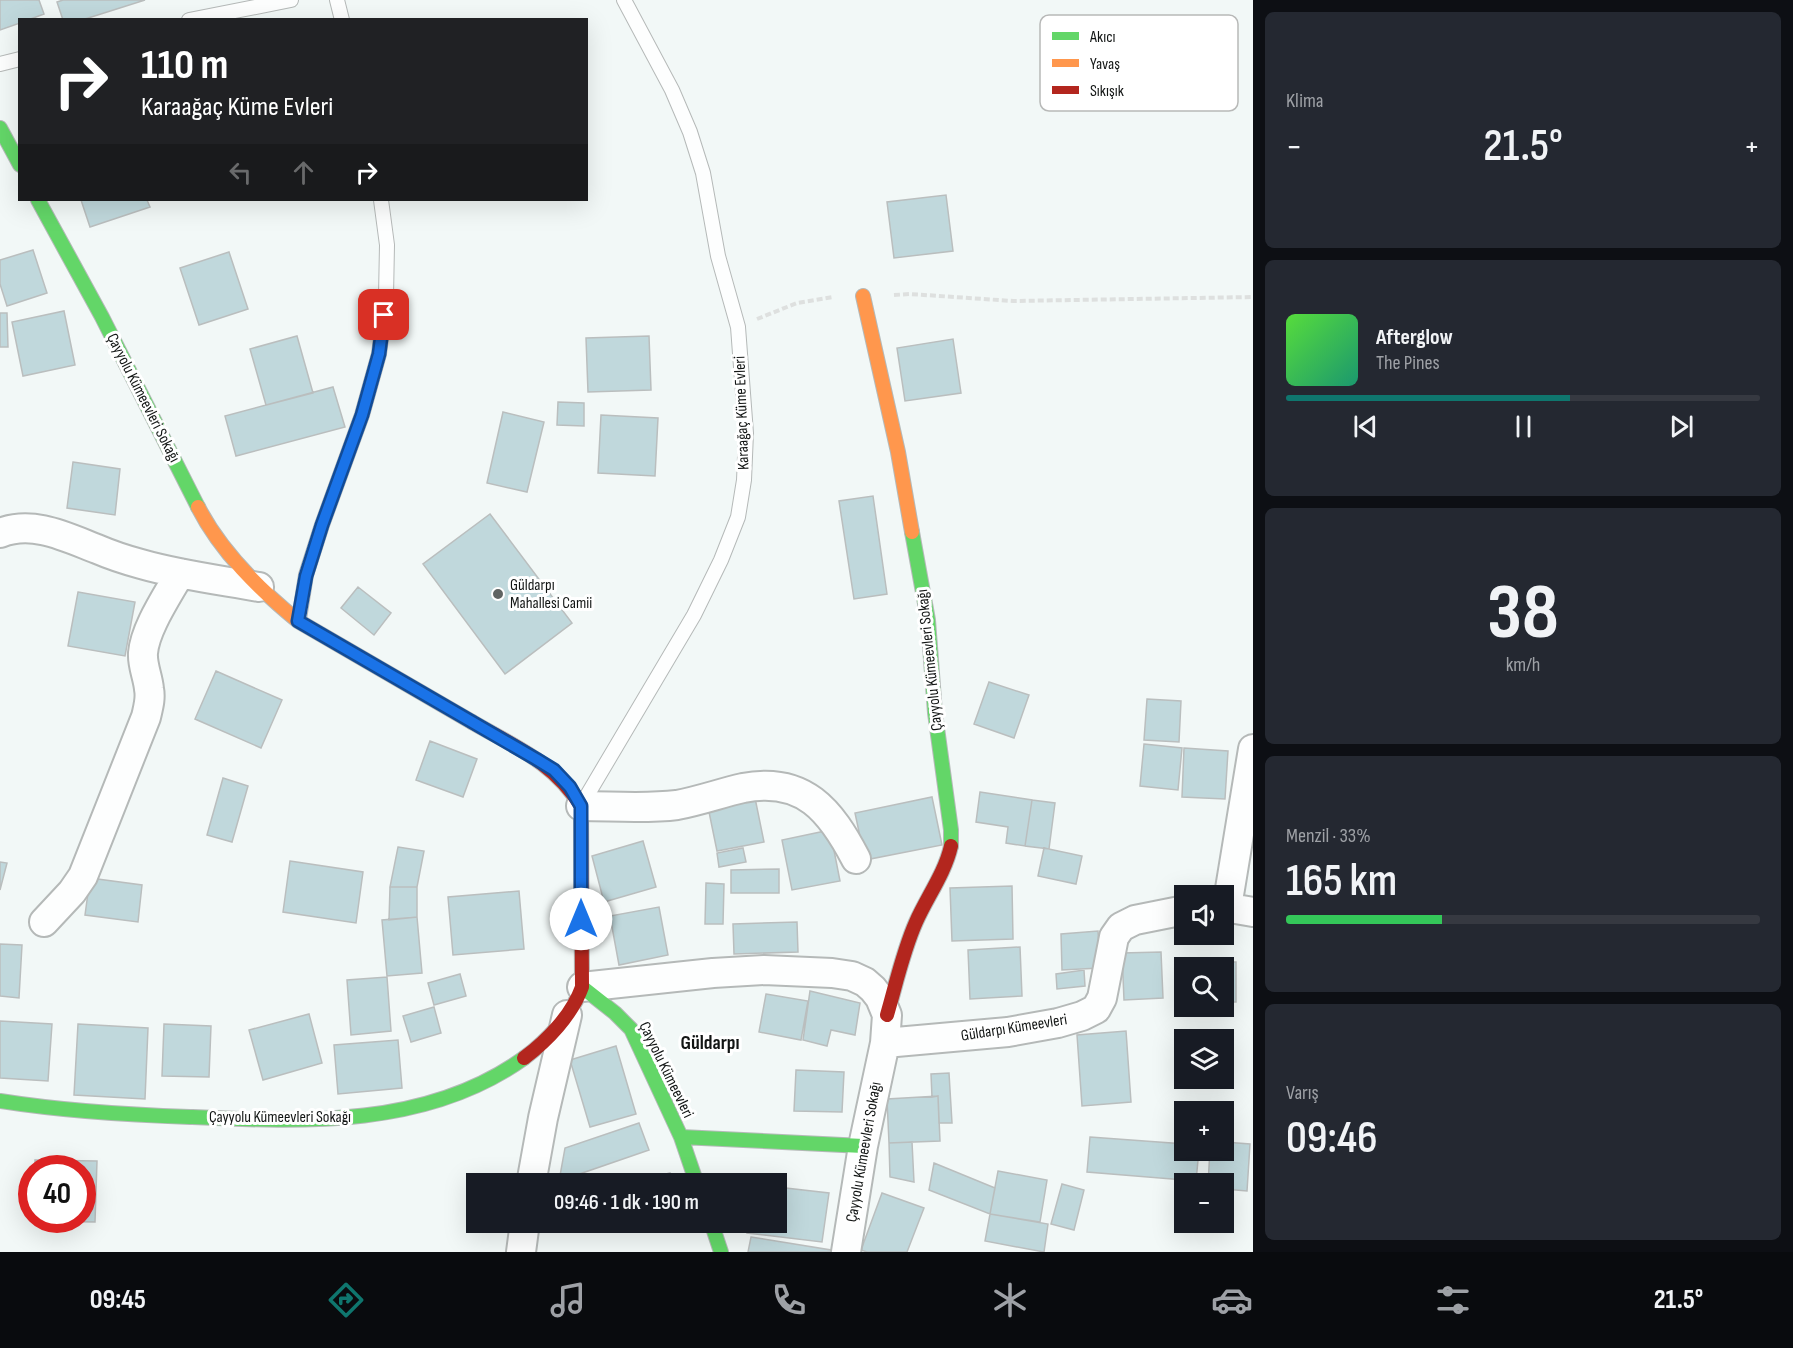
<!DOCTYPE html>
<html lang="tr">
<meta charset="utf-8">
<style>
:root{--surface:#171b24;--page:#242831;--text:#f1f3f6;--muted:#9ea1a6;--line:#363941;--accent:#0f766e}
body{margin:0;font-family:"Sofia Sans Condensed",sans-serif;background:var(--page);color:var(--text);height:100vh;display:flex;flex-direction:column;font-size:22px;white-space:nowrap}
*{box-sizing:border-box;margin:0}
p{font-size:20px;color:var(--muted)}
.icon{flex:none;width:33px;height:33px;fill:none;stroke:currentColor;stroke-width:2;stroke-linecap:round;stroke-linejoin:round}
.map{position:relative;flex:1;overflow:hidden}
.details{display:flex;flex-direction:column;gap:12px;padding:12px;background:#0d0f14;width:540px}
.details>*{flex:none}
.hud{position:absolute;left:18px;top:18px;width:570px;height:183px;border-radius:0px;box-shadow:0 6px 24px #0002;background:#202124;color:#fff;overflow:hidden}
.controls{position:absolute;left:1174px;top:885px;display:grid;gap:12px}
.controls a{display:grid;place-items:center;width:60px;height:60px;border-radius:0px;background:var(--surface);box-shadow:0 6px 24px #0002;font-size:30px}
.speed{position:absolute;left:18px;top:1155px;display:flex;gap:12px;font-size:30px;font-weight:700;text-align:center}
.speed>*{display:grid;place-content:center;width:78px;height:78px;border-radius:50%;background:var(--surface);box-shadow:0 6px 24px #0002;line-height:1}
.speed .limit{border:9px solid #d22;background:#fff;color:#111}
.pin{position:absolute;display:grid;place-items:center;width:51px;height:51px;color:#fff;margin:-26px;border-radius:12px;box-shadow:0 3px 9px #0006}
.me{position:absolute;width:66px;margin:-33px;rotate:0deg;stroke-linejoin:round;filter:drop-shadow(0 0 4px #0008)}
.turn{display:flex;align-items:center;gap:21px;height:126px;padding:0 24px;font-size:27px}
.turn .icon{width:78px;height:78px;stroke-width:2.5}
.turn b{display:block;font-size:42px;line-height:51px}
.lanes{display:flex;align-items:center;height:57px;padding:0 24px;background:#0003;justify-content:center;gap:30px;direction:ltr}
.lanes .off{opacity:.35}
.big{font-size:45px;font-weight:600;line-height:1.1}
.details .widget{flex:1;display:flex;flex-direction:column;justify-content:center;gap:9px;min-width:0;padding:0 21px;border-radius:9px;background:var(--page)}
.details .dial{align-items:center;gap:0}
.dial b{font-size:78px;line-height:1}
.song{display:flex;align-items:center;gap:18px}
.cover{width:72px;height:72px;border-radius:9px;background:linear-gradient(135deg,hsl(110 70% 55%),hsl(160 70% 35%))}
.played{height:6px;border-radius:3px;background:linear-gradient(90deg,var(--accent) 60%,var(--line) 60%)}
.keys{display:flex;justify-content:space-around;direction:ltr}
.heat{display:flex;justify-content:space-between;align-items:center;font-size:33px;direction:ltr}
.charge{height:9px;border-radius:4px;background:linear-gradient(90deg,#34c759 33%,var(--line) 0)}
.trip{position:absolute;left:466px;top:1173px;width:321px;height:60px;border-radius:0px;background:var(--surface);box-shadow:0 6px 24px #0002;font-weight:600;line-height:60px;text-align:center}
.tabs{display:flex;height:96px;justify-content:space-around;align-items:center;background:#090b0e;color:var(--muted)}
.tabs .icon{width:42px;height:42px}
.tabs .active{color:var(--accent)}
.tabs b{font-size:27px;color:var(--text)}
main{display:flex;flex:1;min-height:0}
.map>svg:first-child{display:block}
.building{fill:#c0d8dc;stroke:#babebe;stroke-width:1.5}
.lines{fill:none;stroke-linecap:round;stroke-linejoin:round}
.lane-casing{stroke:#b5b9b8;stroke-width:16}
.street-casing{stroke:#b5b9b8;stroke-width:32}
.fast-casing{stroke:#b5b9b8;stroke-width:16}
.slow-casing{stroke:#b5b9b8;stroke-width:16}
.jam-casing{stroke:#b5b9b8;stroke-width:16}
.path{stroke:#dee0df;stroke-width:4;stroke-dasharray:6 3;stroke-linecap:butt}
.lane{stroke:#fdfefe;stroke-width:14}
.street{stroke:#fdfefe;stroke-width:28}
.fast{stroke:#63d668;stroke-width:14}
.slow{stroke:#ff974d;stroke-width:14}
.jam{stroke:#b3261e;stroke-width:14}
.route-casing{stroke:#114b97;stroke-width:15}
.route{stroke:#1a73e8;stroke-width:10}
.poi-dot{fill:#606463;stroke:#fff;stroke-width:2}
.labels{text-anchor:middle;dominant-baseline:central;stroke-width:6;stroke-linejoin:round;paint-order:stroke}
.street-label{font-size:16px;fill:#121514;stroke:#fff}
.poi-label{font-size:16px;fill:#121514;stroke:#fff;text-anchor:start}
.quarter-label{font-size:20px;font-weight:bold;fill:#121514;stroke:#fff}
.key{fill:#fff;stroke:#b8b9b8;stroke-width:1.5}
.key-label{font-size:16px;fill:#121514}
</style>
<main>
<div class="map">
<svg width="1253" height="1252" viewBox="0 0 1253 1252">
<rect width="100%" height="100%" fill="#f2f8f7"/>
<path class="building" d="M0,0h39l5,14 -16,6h-8v3l-20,7z
M63,0h82l-63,20h-19l-6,-18z
M946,195l7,56 -59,7 -7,-56z
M81,200h66l3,7 -60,20z
M33,250l14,43 -40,13 -7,-22v-24z
M229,252l19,57 -49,16 -19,-57z
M64,311l11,54 -52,11 -11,-54z
M0,313h7l1,34h-8z
M297,336l16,57 -47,12 -16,-56z
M649,336l2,54 -63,2 -2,-54z
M953,339l8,54 -56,8 -8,-53z
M333,387l12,40 -109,29 -11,-40z
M558,402l26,1v23l-27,-1z
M503,412l41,10 -17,70 -40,-9z
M601,415l57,3 -3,58 -57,-3z
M73,462l47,7 -5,46 -48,-7z
M873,496l14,98 -33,5 -15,-98z
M490,514l82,109 -67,51 -82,-110z
M358,587l33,26 -17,22 -33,-27z
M78,592l57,10 -10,54 -57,-10z
M216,671l66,29 -21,48 -66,-29z
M989,682l40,13 -15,43 -40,-14z
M1147,699l34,2 -2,41 -35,-2z
M430,741l47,18 -14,38 -47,-17z
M1144,744l38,4 -4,42 -38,-4z
M1184,748l44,3 -3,48 -43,-2z
M223,778l25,8 -16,56 -25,-7z
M980,792l52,8 -7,46 -19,-3 2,-16 -32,-5z
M932,797l10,48 -77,15 -10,-47z
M755,798l9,44 -47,9 -9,-44z
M1032,800l23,3 -6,46 -24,-3z
M830,830l10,51 -48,9 -10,-50z
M643,841l13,46 -52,15 -12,-46z
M398,847l26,4 -7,36h-27z
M743,848l3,14 -27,5 -2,-14z
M1044,848l38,8 -6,28 -38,-8z
M290,861l73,11 -7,51 -73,-11z
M0,862l7,1 -7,27z
M779,869v24h-48v-23z
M90,878l52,7 -4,37 -53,-7z
M706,883l18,1 -1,40h-18z
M1012,886l1,53 -61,2 -2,-53z
M390,887h27v30l-28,3z
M519,891l5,58 -71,6 -5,-58z
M659,907l9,48 -49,10 -9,-49z
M417,917l5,56 -35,3 -5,-56z
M797,922l1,30 -64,2 -1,-30z
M1098,931l2,37 -38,2 -1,-36z
M0,944l22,1 -3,53 -19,-2z
M1020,947l2,49 -52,3 -2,-49z
M1161,952l2,46 -39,2 -2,-47z
M1189,962h47v40h-12v-34h-35z
M1084,970l1,16 -28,3 -1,-15z
M460,974l6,22 -32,9 -6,-22z
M387,977l4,54 -40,4 -4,-55z
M810,991l50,12 -5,32 -24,-5 -4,16 -24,-6z
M766,994l42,7 -7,39 -42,-8z
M434,1007l7,26 -30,9 -8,-26z
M309,1014l13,49 -59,17 -14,-50z
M0,1021l52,3 -4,57 -48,-3z
M78,1024l70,4 -3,71 -71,-4z
M164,1024l47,2 -2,51 -47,-1z
M1126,1031l5,71 -49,4 -5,-71z
M398,1040l4,48 -64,6 -4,-49z
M616,1046l20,68 -46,13 -20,-67z
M796,1070l48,2 -2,40 -48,-1z
M949,1073l3,50h-13l-1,-27 -6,1 -1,-23z
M938,1096l2,45 -51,2 -2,-44z
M1187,1104l26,4 -1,4h-27v32l-10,-1z
M639,1123l10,27 -90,31 6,-33z
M1090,1137l95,7v6h14l-3,31 -109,-9z
M912,1142l2,40 -24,-5 -1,-34z
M1224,1142l26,2 -3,47 -23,-2v-5h-16l2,-34h14z
M35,1160l62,1 -2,61 -61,-1v-1h48v-52h-47z
M934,1163l61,25 -5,26 -61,-24z
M998,1171l49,9 -7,42 -50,-8z
M670,1173l2,11h-29l-1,-4z
M1062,1184l22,6 -10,40 -23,-6z
M777,1187l52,6 -7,49 -75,-9 1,-11h29z
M882,1193l42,15 -17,44h-40l-6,-2z
M990,1214l58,10 -4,28 -59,-11z
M653,1222h29v1l-28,6z
M751,1237l80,13v2h-83z"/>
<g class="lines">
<defs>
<path id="lane" d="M337,0l5,20
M189,20l102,-20
M0,64l20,-5
M299,619l7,-44 16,-50 40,-110 17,-61 7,-58 1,-51 -6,-45
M582,804l112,-189 27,-55 17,-43 6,-37 2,-47 -8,-106 -20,-71 -15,-83 -13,-41 -18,-42 -48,-90"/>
<path id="street" d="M0,533c33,-13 66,4 97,16 14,6 29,11 44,15 38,11 79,16 118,23
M581,806c31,0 64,3 96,-1 22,-4 44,-12 66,-17 61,-12 88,23 113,71
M1224,907l29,5
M1227,907l26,-158
M44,922l28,-30 11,-16 63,-159c2,-9 5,-18 3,-28 -1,-12 -7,-24 -6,-36 2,-25 25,-58 37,-80
M582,987l131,-14 51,-3 68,3 20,3 13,6 8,7 7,9 7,17 -2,28 -22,103 -17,106
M885,1043l123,-11 50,-9 24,-7 14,-7 6,-11 12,-61 7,-10 14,-7 50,-10
M531,1184l12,-66 24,-103
M521,1252l4,-30"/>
<path id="fast" d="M0,128l20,37
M38,200l64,117 96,190
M912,532l16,88 7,93 16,117v16
M582,987l33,26 16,16 50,108 16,47
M0,1101c63,10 127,14 190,16 113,5 237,11 334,-59
M681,1137l182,9
M711,1222l10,30"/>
<path id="slow" d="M863,296l35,156 14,80
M198,507c23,45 61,82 100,114l174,101"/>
<path id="jam" d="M472,722c43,25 82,40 109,84l1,181c-10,28 -35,54 -58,71
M887,1015c9,-31 16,-64 29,-93 11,-25 29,-49 35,-76"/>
</defs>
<use href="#lane" class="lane-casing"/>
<use href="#street" class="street-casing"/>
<use href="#fast" class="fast-casing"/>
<use href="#slow" class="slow-casing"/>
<use href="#jam" class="jam-casing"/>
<path class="path" d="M894,295l16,-1 103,7 240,-4
M757,319l40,-16 36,-6"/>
<use href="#lane" class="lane"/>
<use href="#street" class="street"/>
<use href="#fast" class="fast"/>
<use href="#slow" class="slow"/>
<use href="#jam" class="jam"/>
</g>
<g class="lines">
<defs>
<path id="route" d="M384,315l-5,39 -17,61 -40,110 -16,51 -8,45 238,138 18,11 16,17 11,19v113"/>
</defs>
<use href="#route" class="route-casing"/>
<use href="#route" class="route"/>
</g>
<circle class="poi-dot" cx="498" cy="594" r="6"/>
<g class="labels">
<g class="street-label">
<text transform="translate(143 398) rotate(63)">Çayyolu Kümeevleri Sokağı</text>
<text transform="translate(742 413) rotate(-92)">Karaağaç Küme Evleri</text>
<text transform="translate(930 660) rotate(-96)">Çayyolu Kümeevleri Sokağı</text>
<text transform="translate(1014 1028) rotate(-9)">Güldarpı Kümeevleri</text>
<text transform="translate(666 1070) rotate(64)">Çayyolu Kümeevleri</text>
<text x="280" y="1117">Çayyolu Kümeevleri Sokağı</text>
<text transform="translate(864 1152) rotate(-80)">Çayyolu Kümeevleri Sokağı</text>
</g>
<g class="poi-label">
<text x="510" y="585">Güldarpı<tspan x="510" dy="18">Mahallesi Camii</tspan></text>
</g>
<g class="quarter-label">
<text x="710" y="1043">Güldarpı</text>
</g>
</g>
<rect x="1040" y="15" width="198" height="96" rx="9" class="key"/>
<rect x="1052" y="32" width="27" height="8" fill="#63d668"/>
<rect x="1052" y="59" width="27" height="8" fill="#ff974d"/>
<rect x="1052" y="86" width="27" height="8" fill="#b3261e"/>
<g class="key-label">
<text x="1090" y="42">Akıcı</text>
<text x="1090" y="69">Yavaş</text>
<text x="1090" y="96">Sıkışık</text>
</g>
</svg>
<div class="controls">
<a><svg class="icon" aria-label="sound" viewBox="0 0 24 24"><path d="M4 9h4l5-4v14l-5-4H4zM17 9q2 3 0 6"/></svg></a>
<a><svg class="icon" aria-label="search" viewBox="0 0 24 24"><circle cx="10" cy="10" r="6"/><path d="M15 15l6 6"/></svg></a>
<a><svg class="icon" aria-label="layers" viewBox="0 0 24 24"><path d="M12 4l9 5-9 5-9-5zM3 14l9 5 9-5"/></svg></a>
<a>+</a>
<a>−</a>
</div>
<div class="speed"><div class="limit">40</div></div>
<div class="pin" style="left:384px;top:315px;background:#d93025"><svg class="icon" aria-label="arrive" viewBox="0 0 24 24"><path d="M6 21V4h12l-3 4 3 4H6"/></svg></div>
<svg class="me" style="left:581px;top:919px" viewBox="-20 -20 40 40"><circle r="19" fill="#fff"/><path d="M0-13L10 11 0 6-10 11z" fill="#1a73e8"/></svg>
<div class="trip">09:46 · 1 dk · 190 m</div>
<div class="hud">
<div class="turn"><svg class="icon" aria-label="right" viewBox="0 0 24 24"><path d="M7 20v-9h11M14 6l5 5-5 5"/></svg><div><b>110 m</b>Karaağaç Küme Evleri</div></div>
<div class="lanes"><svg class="icon off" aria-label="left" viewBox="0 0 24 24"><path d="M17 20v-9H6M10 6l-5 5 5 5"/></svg><svg class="icon off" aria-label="ahead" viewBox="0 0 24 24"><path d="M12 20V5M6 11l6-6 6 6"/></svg><svg class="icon" aria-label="right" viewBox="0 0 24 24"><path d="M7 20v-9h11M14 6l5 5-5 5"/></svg></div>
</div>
</div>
<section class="details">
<div class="widget"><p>Klima</p>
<div class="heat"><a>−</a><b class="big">21.5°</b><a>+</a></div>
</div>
<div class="widget">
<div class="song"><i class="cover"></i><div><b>Afterglow</b><p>The Pines</p></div></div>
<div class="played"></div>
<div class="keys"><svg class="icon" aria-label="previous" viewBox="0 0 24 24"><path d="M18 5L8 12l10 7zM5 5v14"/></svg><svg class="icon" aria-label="pause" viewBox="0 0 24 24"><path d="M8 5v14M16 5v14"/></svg><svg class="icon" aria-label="next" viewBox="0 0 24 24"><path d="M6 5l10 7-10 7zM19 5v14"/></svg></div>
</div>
<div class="widget dial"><b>38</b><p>km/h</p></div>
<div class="widget"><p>Menzil · 33%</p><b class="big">165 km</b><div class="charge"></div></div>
<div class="widget"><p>Varış</p><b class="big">09:46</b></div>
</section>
</main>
<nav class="tabs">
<b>09:45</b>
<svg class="icon active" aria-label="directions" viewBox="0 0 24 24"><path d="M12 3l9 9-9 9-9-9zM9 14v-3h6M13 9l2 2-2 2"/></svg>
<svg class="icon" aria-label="music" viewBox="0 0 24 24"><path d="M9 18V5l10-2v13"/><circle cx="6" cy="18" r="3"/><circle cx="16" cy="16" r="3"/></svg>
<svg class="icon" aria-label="phone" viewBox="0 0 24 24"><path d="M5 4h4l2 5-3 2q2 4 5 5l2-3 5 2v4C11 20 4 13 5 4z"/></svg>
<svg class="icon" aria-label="climate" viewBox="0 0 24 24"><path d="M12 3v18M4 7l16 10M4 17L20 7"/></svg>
<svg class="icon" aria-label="car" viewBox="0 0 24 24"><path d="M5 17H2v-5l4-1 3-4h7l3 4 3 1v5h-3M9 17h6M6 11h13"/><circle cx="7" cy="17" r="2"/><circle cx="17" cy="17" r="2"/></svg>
<svg class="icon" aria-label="filters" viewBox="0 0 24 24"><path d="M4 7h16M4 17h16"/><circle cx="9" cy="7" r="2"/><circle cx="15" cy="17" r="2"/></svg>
<b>21.5°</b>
</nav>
